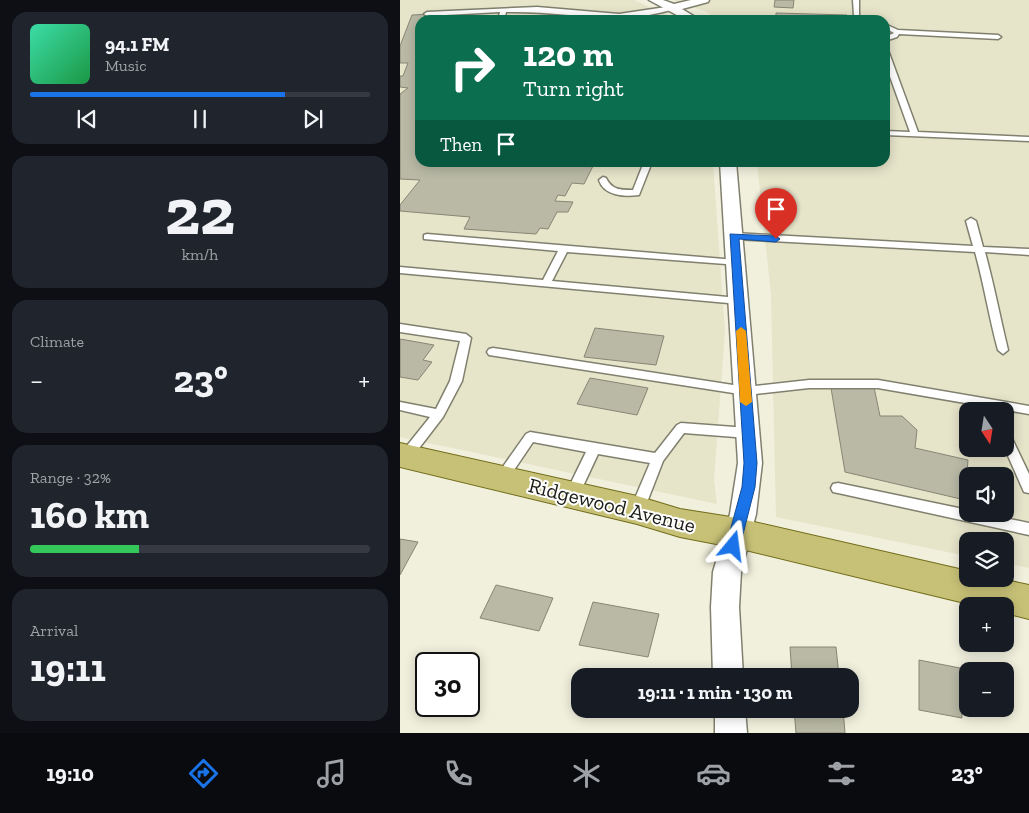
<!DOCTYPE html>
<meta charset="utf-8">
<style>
:root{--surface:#171b24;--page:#20242c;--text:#f1f3f6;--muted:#9ea1a6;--line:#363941;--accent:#1a73e8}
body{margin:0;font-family:"Zilla Slab",serif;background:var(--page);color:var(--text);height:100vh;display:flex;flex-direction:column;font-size:19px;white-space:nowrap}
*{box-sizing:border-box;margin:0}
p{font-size:16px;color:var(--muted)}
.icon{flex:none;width:28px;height:28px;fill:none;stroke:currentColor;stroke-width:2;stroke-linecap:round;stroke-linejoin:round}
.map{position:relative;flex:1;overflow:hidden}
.drawer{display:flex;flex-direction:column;gap:12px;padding:12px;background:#0d0f14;width:400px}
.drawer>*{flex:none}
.banner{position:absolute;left:15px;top:15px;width:475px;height:152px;border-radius:15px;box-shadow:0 2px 12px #0003;background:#0b6e4f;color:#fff;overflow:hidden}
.needle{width:32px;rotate:168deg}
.tools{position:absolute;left:559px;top:402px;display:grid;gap:10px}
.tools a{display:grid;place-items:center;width:55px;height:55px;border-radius:10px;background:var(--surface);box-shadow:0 2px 12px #0003;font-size:25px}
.speed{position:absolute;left:15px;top:652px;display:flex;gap:10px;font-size:25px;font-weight:700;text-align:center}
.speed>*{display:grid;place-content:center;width:65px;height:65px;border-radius:50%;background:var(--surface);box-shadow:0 2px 12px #0003;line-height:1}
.speed .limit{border:2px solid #111;border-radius:8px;background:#fff;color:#111}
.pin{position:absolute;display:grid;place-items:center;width:42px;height:42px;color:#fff;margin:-51px -21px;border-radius:50% 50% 50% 0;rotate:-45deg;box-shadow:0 0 5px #0007}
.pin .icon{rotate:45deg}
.me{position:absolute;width:55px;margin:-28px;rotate:16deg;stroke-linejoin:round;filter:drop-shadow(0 0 4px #0008)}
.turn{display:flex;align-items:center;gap:18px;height:105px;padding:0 25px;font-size:22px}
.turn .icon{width:65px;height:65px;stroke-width:2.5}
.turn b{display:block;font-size:35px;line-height:42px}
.then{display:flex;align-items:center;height:48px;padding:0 25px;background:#0003;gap:10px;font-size:19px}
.big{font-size:38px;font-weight:700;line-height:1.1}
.drawer .widget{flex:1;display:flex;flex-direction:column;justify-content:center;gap:8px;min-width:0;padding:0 18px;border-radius:15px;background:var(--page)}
.drawer .dial{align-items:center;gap:0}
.dial b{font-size:65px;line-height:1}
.song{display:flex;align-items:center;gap:15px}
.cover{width:60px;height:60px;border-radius:8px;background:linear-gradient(135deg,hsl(160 70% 55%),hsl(140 70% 35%))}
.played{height:5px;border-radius:2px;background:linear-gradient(90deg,var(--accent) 75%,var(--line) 75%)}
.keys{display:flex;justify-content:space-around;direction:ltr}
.heat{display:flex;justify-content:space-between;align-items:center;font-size:28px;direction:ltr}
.charge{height:8px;border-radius:4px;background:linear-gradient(90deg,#34c759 32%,var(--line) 0)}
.trip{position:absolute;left:171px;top:668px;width:288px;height:50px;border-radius:15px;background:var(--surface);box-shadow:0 2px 12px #0003;font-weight:700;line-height:50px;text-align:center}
.menu{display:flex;height:80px;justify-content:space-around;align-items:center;background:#090b0e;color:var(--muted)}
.menu .icon{width:35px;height:35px}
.menu .selected{color:var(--accent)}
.menu b{font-size:22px;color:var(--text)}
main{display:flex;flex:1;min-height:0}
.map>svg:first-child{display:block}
.built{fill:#e6e4c9;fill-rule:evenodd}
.building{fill:#b9b9a6;stroke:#878674}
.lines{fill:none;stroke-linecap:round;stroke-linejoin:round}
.lane-casing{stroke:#81806f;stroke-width:3}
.street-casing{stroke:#81806f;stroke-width:3}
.primary-casing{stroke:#726d1a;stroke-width:2}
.lane{fill:#fff;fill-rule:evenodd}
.street{fill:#fff;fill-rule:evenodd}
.primary{fill:#c7c177;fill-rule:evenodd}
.route{fill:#1a73e8;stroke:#114b97}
.slow{fill:#f59e0b}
.labels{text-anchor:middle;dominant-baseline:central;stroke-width:4;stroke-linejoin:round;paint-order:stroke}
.near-street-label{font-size:21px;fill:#1c1c15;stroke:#fff}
</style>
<main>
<section class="drawer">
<div class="widget">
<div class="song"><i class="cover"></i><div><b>94.1 FM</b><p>Music</p></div></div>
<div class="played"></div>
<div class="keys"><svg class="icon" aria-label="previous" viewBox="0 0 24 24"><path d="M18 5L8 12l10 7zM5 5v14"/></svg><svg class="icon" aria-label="pause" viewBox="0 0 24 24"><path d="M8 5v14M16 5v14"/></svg><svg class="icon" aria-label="next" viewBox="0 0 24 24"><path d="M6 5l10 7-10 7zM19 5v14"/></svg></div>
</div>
<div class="widget dial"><b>22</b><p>km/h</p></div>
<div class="widget"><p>Climate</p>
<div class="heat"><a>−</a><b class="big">23°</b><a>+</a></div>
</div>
<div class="widget"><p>Range · 32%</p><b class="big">160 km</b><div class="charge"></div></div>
<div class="widget"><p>Arrival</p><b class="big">19:11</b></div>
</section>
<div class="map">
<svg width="629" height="733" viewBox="0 0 629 733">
<rect width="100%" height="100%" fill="#f1f0dd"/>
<path class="built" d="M0,0h234l45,20h-259v142l293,1 12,168 -11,149 3,24 -317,-67z
M272,0h357v568l-24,-5v-22h-37l-1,15 -191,-39 -5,-222 -14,-132 128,-1v-142h-168l-10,-8zM568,411h37v38h-37zM568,476h37v38h-37z"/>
<path class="building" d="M375,0h19l-1,8 -19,-1z
M52,13l-1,3 19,-1 -2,5h-48v142h175l-11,22 -12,-1 -7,13 -7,-1 -3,6 18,1 -5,10h-11l-9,17 -8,-1 -4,6 -72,-5 6,-12 -70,-6v-6l20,-25 -20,-1v-85l8,-6 -8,-1v-11h3l5,-13h-8v-17l12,-31z
M376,13l71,2 1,5h-72z
M195,328l69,8 -8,29 -72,-8z
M0,339l34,6 -11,15 9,2 -14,18 -18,-3z
M190,378l58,10 -11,27 -60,-11z
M474,387l6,29h22l15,14 -2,18 53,12 -3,40 -120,-28 -14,-84z
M0,539l18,3 -18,33z
M96,585l57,13 -14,33 -59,-13z
M193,602l66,12 -11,43 -69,-12z
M390,647h46l3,29h-47z
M519,660l41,8 2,50 -43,-8z
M394,709h49l2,24h-49z"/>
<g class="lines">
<defs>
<path id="lane" d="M453,0h6v17l-5,-1z
M273,6l2,3c-18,5 -39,9 -57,9 -38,-1 -74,-7 -112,-6l-2,8h-6l2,-8 -73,4 -3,-2 3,-2 110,-5 82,7z
M485,24l13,6 100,5 3,2 -3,2 -99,-5 -2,3 -12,4v-4l9,-4 -9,-5z
M485,48l3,2 30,82 111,5v4l-144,-6v-4l25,1 -22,-61 -3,-9z
M244,162h8l-13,33c-14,2 -35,1 -40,-15l4,-3 3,1c6,12 14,12 27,12z
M571,218l5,3 7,26 46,2v6l-44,-3c9,33 15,65 23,98l-5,4 -5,-4c-9,-33 -14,-66 -23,-98l-241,-13 -5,-3 5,-3 239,13 -7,-25z
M27,234l309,26 5,3 -2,2 -172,-13 -15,29 187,17 5,3 -5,3 -339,-31v-6l143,13 15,-29 -134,-12v-4z
M0,324l66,10 5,4 -9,43 -19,36 -33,43 -4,1 -4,-1 -2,-5 2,-3 28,-35 -30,-7v-8l36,7 14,-28 10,-40 -60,-9z
M93,348l253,39 63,-7h69l151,26v8l-151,-26h-69l-63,7 -257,-40 -2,-3 2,-3z
M281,423l67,5 4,2 2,3 -2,3 -4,2 -64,-5 -21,28 -19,49 -2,4 -5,2 -5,-2 -2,-4 20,-47 -52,-9 -21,45 -5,1 -5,-1 -2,-4 21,-43 -53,-10 -27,40 -5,1 -5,-1 -1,-4 31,-44 4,-2 125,21 22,-28z
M605,430l4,2 20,42v19l-5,-1 -19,-43z
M438,483l130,27v4h17l44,9v12l-191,-42 -5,-1 -2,-4 2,-4z"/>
<path id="street" d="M249,0h14l11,4 17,-4h18l-1,2 -26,7 18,11h-14z
M320,162h16l26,301 -6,51 -15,58 -2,35 4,69h-30l-2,-69 2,-35 17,-58 8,-51z
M315,709h30l2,24h-32z"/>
<path id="primary" d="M0,443l237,53 43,13 57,9 231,53v8h33l28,6v34l-24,-6v-7h-28l-240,-58 -57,-11 -43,-13 -237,-57z"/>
</defs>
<use href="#lane" class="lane-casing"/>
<use href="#street" class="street-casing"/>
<use href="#primary" class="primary-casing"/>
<use href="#lane" class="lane"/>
<use href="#street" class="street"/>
<use href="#primary" class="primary"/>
</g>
<path class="route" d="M330,234l46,2 4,3 -4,3 -37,-3 18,224 -2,24 -15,59 -2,4 -5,2 -5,-2 -2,-4 16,-59 2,-24z"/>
<path class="slow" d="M341,327l5,4 6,71 -6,4 -6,-4 -4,-71z"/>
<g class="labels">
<g class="near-street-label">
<text transform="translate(212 505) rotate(14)">Ridgewood Avenue</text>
</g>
</g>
</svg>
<div class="tools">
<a><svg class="needle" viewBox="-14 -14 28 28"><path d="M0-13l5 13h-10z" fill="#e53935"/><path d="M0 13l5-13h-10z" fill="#9ea1a6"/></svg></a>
<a><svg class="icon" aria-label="sound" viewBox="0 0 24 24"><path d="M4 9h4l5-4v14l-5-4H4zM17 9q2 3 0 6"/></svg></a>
<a><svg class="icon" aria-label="layers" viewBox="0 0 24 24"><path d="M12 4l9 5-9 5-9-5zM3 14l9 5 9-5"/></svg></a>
<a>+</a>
<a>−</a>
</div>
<div class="speed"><div class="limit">30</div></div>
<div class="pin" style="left:376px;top:239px;background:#d93025"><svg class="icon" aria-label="arrive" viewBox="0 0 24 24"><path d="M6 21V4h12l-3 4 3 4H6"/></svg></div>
<svg class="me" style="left:333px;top:546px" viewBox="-20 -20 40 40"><path d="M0-17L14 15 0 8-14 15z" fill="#1a73e8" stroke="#fff" stroke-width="4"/></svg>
<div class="trip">19:11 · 1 min · 130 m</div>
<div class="banner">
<div class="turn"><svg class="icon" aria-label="right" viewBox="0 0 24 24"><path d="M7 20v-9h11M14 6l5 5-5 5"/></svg><div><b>120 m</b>Turn right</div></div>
<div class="then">Then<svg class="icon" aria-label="arrive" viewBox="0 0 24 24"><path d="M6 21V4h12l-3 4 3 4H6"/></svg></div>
</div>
</div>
</main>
<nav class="menu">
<b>19:10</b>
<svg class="icon selected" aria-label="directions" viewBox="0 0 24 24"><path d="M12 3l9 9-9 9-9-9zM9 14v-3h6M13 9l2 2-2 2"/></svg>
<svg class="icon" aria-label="music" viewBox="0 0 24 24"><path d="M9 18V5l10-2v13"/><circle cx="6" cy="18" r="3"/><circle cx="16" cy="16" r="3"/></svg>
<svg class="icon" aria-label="phone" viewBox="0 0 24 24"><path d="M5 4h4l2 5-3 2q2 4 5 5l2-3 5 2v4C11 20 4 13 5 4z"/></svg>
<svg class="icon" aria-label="climate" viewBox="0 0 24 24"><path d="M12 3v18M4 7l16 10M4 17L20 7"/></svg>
<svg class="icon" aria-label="car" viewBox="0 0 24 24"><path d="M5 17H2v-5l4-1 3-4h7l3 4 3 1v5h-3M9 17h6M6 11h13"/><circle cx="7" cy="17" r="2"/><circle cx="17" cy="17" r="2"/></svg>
<svg class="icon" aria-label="filters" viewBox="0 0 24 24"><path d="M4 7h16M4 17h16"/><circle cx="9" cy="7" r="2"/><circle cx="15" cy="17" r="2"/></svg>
<b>23°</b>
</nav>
